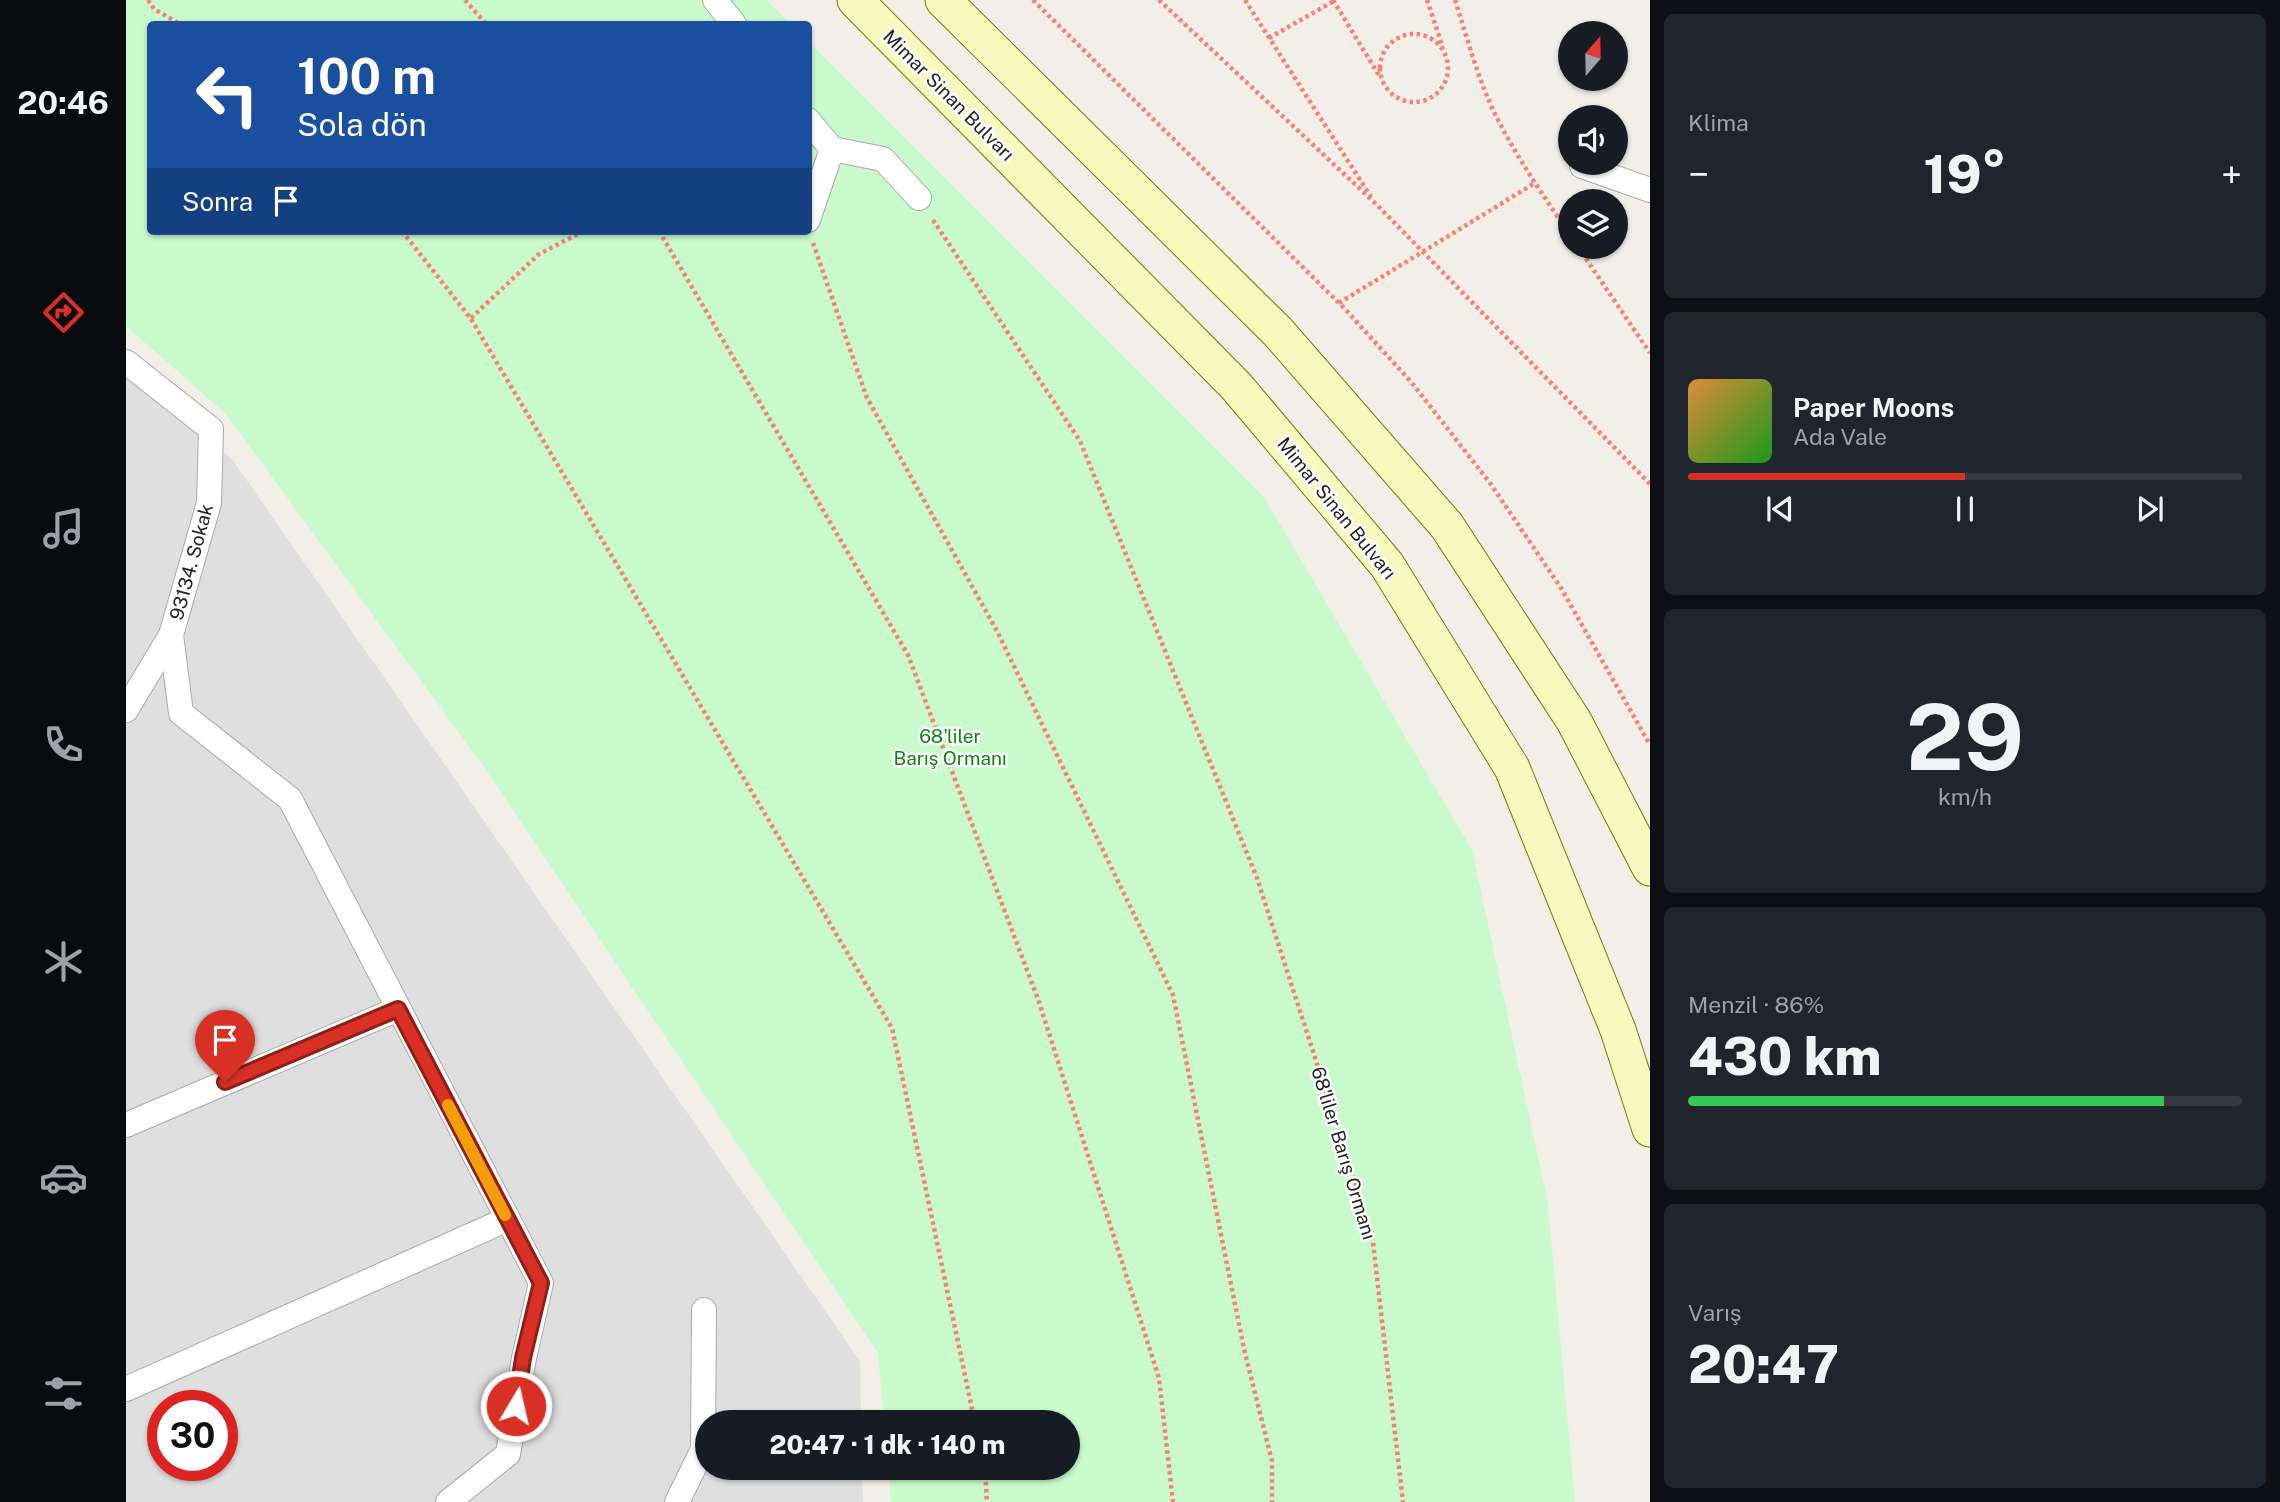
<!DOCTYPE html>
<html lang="tr">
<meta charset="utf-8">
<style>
:root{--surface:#171b24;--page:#20242c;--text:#f1f3f6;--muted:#9ea1a6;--line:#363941;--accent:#d93025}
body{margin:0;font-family:"Public Sans",sans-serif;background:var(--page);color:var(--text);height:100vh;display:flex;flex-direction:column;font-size:26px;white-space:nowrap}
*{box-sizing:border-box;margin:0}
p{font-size:23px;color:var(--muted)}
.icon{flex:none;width:38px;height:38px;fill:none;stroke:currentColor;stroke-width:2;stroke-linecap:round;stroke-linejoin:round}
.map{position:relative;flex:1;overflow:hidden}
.side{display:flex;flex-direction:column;gap:14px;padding:14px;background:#0d0f14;width:630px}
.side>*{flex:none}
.top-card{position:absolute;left:21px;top:21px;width:665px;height:214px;border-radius:7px;box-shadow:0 2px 5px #0004;background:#1a4fa0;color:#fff;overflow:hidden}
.needle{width:46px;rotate:20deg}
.tools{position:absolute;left:1432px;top:21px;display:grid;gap:14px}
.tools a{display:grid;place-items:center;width:70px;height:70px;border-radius:50%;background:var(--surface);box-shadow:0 2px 5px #0004;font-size:35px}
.speed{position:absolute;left:21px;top:1390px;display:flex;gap:14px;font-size:35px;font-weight:700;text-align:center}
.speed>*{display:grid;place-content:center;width:91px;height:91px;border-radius:50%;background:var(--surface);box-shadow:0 2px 5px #0004;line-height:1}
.speed .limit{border:10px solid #d22;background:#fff;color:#111}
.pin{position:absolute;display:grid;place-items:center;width:60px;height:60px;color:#fff;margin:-72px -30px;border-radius:50% 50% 50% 0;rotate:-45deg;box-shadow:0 0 7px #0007}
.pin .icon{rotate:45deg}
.me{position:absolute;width:77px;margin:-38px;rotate:9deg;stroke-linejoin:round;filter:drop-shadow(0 0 5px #0008)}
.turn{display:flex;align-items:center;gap:24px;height:147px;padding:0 35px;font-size:32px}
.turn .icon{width:91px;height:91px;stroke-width:2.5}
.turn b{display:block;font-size:49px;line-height:60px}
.then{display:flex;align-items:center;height:66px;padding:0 35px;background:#0003;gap:14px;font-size:26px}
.big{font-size:52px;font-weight:800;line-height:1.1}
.side .tile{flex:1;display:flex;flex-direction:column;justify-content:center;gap:10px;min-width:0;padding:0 24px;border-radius:10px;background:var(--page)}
.side .dial{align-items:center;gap:0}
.dial b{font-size:91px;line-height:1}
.song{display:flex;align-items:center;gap:21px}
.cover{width:84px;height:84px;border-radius:10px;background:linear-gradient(135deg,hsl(30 70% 55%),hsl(120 70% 35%))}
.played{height:7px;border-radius:4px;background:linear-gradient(90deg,var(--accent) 50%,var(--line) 50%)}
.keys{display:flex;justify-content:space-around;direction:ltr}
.heat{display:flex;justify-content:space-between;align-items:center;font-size:38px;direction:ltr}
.charge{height:10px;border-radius:5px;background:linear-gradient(90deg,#34c759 86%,var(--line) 0)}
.trip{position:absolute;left:569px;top:1410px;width:385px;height:70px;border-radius:35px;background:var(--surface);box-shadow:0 2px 5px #0004;font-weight:800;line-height:70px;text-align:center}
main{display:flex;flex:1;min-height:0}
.menu{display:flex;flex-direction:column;width:126px;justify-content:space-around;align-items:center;background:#090b0e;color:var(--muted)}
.menu .icon{width:49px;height:49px}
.menu .current{color:var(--accent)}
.menu b{font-size:32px;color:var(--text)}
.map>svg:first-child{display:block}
.residential{fill:#e0dfdf;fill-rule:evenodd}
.park{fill:#c8facc}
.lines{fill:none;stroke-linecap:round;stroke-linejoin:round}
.street-casing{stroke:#a9a9a9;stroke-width:26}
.secondary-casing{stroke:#707d05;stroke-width:37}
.path{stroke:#fa8072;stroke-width:4.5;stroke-dasharray:3.5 3.5;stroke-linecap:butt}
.street{stroke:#fff;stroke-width:24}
.secondary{stroke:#f7fabf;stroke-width:35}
.route-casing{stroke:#8d1f18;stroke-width:18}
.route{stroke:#d93025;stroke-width:12}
.slow{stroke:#f59e0b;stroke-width:12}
.labels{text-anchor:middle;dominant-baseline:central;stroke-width:5;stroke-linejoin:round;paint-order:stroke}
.street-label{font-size:19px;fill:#222;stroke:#fff}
.park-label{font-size:19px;fill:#0c8416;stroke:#fff}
</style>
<main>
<nav class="menu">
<b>20:46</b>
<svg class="icon current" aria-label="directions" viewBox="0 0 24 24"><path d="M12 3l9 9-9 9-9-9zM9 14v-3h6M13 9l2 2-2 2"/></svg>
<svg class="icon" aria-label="music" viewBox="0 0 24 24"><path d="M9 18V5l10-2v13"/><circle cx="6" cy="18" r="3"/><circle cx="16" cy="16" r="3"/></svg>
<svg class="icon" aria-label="phone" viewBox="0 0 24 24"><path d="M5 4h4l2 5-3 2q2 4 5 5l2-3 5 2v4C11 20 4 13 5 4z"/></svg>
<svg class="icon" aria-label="climate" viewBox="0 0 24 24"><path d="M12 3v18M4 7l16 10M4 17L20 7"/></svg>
<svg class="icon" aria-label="car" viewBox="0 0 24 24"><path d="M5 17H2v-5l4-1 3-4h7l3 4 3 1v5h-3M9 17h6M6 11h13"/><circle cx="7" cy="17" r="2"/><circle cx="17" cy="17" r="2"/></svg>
<svg class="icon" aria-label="filters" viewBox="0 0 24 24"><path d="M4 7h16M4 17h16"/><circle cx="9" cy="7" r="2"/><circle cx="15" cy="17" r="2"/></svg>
</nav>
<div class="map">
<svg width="1524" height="1502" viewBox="0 0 1524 1502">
<rect width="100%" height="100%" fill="#f2efe9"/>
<path class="residential" d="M0,376l106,83 628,902 1,62h-154v45h155l1,34h-737zM37,1405h59v60h-59z"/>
<path class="park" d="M0,0h640l25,24h-641v207h658l1,-189 455,455 208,353 76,353 27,299h-684l-3,-34h180v-45h-184l-6,-70 -394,-586 -258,-353 -100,-88z"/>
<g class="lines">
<defs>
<path id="street" d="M589,0l19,24
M682,120l24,29 51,10 36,39
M1456,166l68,24
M682,220l24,-71
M0,362l85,67 -2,74 -38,132 -45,75
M45,635l10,78 109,86 251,484 -17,75 -16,96 -60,48
M0,1125l272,-116
M0,1389l382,-170
M551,1502l26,-53 1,-139"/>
<path id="secondary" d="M729,0l381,386 151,179 125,203 106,262 32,99
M817,0l335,332 169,194 127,195 76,147"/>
</defs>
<use href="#street" class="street-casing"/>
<use href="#secondary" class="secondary-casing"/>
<path class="path" d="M22,0l6,9 26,15
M339,0l21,24
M907,0l311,308 68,75 78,100 71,105 89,157
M1033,0l217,204 274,280
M1119,0l126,197
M1207,0l47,77
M1301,0l16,48
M1329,0c12,37 22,76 39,112 21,43 49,83 76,123
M1254 68a34 34 0 1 1 68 0a34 34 0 1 1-68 0Z
M1143,38l65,-37
M807,220l147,221 177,437 115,356 31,268
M276,231l69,88 421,709 83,395
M533,231l249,424 131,347 120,376 14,124
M687,243l54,155 130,233 176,364 71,354 28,112v41
M1452,247l72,106
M1213,303l196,-120
M345,318l68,-64 45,-23
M859,1468l2,34"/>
<use href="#street" class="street"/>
<use href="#secondary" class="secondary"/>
</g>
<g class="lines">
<defs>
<path id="route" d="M99,1082l173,-73 143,274 -18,75 -7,48"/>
</defs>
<use href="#route" class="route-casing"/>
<use href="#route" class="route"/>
<path class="slow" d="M322,1105l57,110"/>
</g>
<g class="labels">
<g class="street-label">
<text transform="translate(823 95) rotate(45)">Mimar Sinan Bulvarı</text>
<text transform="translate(1211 508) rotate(51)">Mimar Sinan Bulvarı</text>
<text transform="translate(65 562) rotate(-75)">93134. Sokak</text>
<text transform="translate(1218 1153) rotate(73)">68'liler Barış Ormanı</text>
</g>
<g class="park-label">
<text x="824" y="736">68'liler<tspan x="824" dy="22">Barış Ormanı</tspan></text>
</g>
</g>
</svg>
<div class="tools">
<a><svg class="needle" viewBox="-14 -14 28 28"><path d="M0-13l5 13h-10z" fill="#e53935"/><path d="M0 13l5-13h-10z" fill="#9ea1a6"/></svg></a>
<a><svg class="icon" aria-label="sound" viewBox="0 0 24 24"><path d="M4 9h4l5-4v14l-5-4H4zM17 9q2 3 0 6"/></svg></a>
<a><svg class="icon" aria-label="layers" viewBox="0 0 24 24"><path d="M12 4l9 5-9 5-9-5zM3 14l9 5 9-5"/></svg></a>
</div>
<div class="speed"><div class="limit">30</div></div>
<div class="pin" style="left:99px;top:1082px;background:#d93025"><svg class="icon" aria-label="arrive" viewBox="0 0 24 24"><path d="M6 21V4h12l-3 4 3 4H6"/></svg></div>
<svg class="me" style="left:390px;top:1406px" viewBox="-20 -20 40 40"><circle r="17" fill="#d93025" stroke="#fff" stroke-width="3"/><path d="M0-11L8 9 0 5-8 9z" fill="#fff"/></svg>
<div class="trip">20:47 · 1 dk · 140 m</div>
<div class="top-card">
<div class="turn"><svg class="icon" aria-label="left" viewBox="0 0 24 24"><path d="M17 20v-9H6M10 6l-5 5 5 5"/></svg><div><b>100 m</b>Sola dön</div></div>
<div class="then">Sonra<svg class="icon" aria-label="arrive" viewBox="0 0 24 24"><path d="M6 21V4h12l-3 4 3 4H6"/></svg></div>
</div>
</div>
<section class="side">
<div class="tile"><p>Klima</p>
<div class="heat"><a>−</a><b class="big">19°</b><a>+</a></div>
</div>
<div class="tile">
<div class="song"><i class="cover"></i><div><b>Paper Moons</b><p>Ada Vale</p></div></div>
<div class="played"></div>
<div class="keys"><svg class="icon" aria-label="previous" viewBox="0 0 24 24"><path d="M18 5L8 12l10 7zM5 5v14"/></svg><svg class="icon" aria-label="pause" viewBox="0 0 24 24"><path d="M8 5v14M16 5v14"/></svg><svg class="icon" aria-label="next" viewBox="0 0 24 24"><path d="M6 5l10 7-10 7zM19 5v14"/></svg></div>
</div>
<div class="tile dial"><b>29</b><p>km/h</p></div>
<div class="tile"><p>Menzil · 86%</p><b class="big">430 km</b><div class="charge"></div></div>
<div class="tile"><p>Varış</p><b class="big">20:47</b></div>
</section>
</main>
